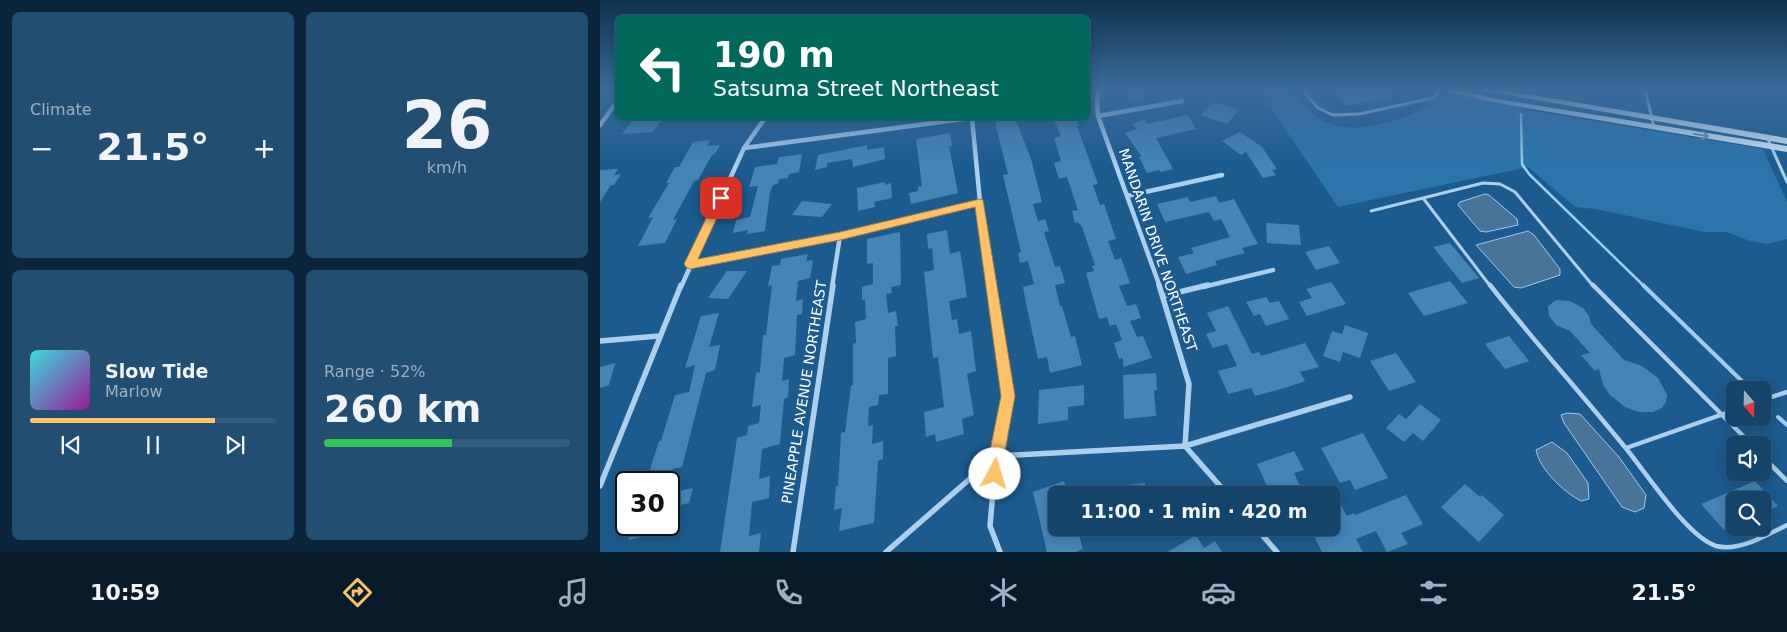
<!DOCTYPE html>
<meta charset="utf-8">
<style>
:root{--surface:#15446a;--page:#224e72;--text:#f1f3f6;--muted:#9db0c1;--line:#345c7e;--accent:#fdc168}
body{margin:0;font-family:"DejaVu Sans",sans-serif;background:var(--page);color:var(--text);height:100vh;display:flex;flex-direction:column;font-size:19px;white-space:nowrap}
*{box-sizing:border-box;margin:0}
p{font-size:16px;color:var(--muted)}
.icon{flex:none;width:28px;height:28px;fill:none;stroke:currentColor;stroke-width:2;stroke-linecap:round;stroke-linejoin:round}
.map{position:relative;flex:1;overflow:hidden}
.details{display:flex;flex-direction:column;gap:12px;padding:12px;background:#0c253a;width:600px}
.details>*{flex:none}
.hud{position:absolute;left:15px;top:15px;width:475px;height:105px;border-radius:8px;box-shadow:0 2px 12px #0003,0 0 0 1px var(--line);background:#00695c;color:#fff;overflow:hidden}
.needle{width:32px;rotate:160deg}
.controls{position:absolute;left:1126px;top:381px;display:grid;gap:10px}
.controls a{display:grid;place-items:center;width:45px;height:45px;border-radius:8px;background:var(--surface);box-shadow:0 2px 12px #0003,0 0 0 1px var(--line);font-size:25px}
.speed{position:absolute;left:15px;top:471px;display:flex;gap:10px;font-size:25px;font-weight:700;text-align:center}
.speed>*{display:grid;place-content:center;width:65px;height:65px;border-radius:50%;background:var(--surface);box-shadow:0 2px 12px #0003,0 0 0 1px var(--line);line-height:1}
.speed .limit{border:2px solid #111;border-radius:8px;background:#fff;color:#111}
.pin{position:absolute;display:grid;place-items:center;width:42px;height:42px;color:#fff;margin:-21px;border-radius:10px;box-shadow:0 2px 8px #0006}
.me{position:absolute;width:55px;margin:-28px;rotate:6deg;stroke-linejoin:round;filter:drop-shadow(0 0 4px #0008)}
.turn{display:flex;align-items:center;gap:18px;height:105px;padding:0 15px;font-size:22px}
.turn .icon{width:65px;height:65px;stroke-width:2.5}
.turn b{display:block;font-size:35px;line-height:42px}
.big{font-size:38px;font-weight:800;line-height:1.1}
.details .widget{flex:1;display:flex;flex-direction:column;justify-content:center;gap:8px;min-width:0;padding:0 18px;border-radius:8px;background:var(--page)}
.details .dial{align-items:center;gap:0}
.dial b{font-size:65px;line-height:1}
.song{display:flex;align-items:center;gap:15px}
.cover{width:60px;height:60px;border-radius:8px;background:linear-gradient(135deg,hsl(180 70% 55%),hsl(300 70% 35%))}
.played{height:5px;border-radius:2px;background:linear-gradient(90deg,var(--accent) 75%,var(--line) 75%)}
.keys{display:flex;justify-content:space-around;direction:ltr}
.heat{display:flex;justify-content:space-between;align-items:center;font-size:28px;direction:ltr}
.charge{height:8px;border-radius:4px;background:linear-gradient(90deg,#34c759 52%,var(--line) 0)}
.details .tiles{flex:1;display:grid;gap:12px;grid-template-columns:repeat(2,1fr)}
.trip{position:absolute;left:448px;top:486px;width:292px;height:50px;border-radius:8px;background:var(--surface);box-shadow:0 2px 12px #0003,0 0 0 1px var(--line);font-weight:800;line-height:50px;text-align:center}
.menu{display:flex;height:80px;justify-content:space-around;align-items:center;background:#081b2a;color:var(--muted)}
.menu .icon{width:35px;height:35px}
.menu .current{color:var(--accent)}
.menu b{font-size:22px;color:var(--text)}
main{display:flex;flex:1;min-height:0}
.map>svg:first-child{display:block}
.green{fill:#2c74aa}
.water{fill:#477498;stroke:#9dcdef}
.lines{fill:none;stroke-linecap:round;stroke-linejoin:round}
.stream-far1{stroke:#9dcdef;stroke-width:2.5}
.stream{stroke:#9dcdef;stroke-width:4}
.building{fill:#4485b6}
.lane-far1{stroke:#aad0ed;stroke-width:3}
.lane{stroke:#aad0ed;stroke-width:4.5}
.street-far1{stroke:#aad0ed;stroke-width:4.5}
.street{stroke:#aad0ed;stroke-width:5.5}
.secondary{fill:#d7eafa;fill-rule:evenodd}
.oneway{stroke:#6794b9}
.route{fill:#fdc168;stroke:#a47d44}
.labels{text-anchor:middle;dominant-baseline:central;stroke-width:5;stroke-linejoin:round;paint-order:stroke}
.street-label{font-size:14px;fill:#fff;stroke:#1c5b8e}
</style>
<main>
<section class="details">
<div class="tiles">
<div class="widget"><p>Climate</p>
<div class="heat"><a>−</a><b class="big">21.5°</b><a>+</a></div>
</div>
<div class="widget dial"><b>26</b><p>km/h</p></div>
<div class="widget">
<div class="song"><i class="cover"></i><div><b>Slow Tide</b><p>Marlow</p></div></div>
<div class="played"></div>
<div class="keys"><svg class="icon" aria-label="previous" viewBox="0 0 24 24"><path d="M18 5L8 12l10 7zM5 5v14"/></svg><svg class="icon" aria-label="pause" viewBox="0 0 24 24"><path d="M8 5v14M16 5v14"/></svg><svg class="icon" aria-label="next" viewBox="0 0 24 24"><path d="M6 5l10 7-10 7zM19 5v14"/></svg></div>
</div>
<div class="widget"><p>Range · 52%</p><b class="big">260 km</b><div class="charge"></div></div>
</div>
</section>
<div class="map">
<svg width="1187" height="552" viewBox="0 0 1187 552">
<rect width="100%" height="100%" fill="#1c5b8e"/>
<path class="green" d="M658,89h34c9,11 20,26 33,33 32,14 77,-1 105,-18l-2,-2 26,-9 70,15v2l239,39 24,53v37l-20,5 -20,-4 -20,-8h-23l-109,-23 -20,-2 -47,-40 -190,40z"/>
<path class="water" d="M885,194l4,1 28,24 1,6 -32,7 -6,-1 -22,-26 2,-3z
M928,231l6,4 26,34v6l-39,13 -7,-1 -38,-42z
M967,413l13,1 39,43 27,38 -2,13 -9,4 -13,-5 -58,-84 -3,-8z
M952,442l15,11 21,30 1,16 -8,2c-17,-9 -41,-31 -45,-51z"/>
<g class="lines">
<path class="stream-far1" d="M921,114l1,50 7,10 116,113"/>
<path class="stream" d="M1043,285l104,101
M1178,417l9,8"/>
</g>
<path class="building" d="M523,89h22l4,7 -20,5z
M730,89h21v2l12,-2h43l1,4 -62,13z
M613,102l26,8 -12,14 -27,-9z
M588,115l8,14 -40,9 17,31 -12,3 -2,-2 -12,3 -8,-16h3l-17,-24 12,-4 -4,-5 11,-4 3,4z
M50,118h13l-10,14 -31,2 10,-13 16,-2z
M415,118l16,41 11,43 -9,2 5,17 7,-2 4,12 -5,1 11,35 5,-1 5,17 -10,2 5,21h2l9,31 4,-1 7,29 -32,8 -3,-16 -9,2 -11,-51 -4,-21 11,-3 -6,-23 -8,2 -2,-10 3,-1 -18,-77 5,-1 -13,-52z
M453,118h23l3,8h-2l21,58 -5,1 7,20 4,-1 12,35 -8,2 7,19 6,-2 9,25 -11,3 8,20 9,-2 5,14 -11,3 7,16 6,-1 9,22 -29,9v-9l-4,1 -5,-16 8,-3 -6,-16 -6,2 -3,-9 -8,2 -13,-46 8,-2 -2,-5 3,-1 -13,-38 -4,-5 -3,1 -3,-12 6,-1 -11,-33 -8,2 -5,-16 7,-2 -7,-23 7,-2z
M640,132l22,15 15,22 -5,1 4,5 -13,3 -17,-26 -5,3 -19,-14z
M350,133l2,13h-3l9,47 -47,11 -2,-11 9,-2v-4l4,-1 -6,-47z
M110,140l-3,6 13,-1 -5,9 -3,1 -14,25 -4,1 -21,39 4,-1 -12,24 -27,3 15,-29 -5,1 21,-35h-3l9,-16h4l14,-25z
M267,145v5l17,-3 1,12 -32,8 -1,-8 -25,4v4l-12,3 3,-15z
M202,154l-3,18 -10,2 -1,4 -9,1 -1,5 -5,1 -3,7 -5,39 -18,3 1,-4 -15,3 3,-13 14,-3 8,-31 -9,1 6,-20 22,-3 2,-7z
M18,169l-4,6 7,-1 -7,11h-3l-11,17v-32z
M285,182v3l6,-2 1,15 -18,4 1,5 -17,4 -1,-23z
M616,196l3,7 15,-4 24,45 -16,4 3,5 -30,8 2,4 -31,9 -8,-17 16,-4 -3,-5 39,-11 -9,-18 -7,2 -5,-9 -44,10 -8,-18 31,-7 2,5z
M202,201l30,3 -10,13 -30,-2z
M666,223l33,2 2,20 -34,-2z
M347,230l3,24 10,-3 4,25 3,21 -18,4 3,19 5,-1 2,15 12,-3 5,40 -9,3 7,41 -12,4 2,15 -28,8 -1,-8 -9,3 -2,-25 20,-5 -6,-50 -5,1 -9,-86 10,-2 -2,-22 -4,1 -1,-15z
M300,232l1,53 -10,2 1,6 -6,1 2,19 8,-2 2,15h-3l1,30 -8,2v36l-9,1 -1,10 -9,2 -1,19 5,-1 -1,19 11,-3v18l-5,2 -4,62 -35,8 3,-23 -8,2 2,-24h2l3,-53 4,-1 6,-46 2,-1v-41l3,-1 -1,-21 11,-3 -1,-20 -3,1v-13l11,-3v-21l-6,1v-25z
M850,243l29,35 -17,5 -29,-36z
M729,246l11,17 -24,7 -11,-18z
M208,254l-2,7 7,-1 -3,18 -12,3 -2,20 7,-2 -1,15 -5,1 -2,40 -11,3 -2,23 7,-2 -1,18 -4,2 -4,45 -18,5 -3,30 11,-3 -1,22 -17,4 -3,34 12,-3 -2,19h-39l17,-114 10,-3 1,-9 11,-3 2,-18 -9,2 4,-34 4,-1 3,-37h3l6,-50 -4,1 4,-20 8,-1 1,-6z
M127,271h20l-19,28 -20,-1z
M850,281l18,22 -44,13 -16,-23z
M731,282l15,22 -39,12 -8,-14 13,-4 -6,-9z
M666,297l4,6 9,-2 10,18 -23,7 -6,-12 -6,2 -8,-14z
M956,300l14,1 13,7 6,8 2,8 33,36 18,6 16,12 9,17 -1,7 -4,6 -9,4h-14l-14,-5 -15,-12 -7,-10 -4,-16 -4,2 -14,-16 9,-2 -20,-22 -14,-6 -7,-9 -1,-10z
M628,306l24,48 7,-2 2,4 44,-13 14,24 -19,5 5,9 -17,6 -33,9 -4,-8 -23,6 -10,-23 19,-5 -10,-22 -14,4 -7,-14 10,-3 -9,-18z
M119,313l-10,34 11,-2 -5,25 -9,3 -24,94 -9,2 -3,10 -24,3 13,-41h2l14,-46 14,-3 6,-27 -10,3 16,-52z
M745,325l23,8 -8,25 -17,-6 -3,10 -17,-6 9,-25 10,3z
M909,336l20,25 -24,8 -20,-25z
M796,353l20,29 -27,9 -19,-30z
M15,363l-6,22 -9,3v-21z
M556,373l1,17h-3l2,26 -32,3 -1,-44z
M484,385v20l-16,2v13l-30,4 1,-34z
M820,404l21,16 -18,21 -10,-8 -9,9 -18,-14 13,-14 7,5z
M763,433l25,45 -33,12 -5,-10 -10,3 -19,-35z
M694,451l10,19 -10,3 10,22h-33l-14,-31z
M464,481l4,14h-12v33h21l6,21 -7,3h-29l-14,-60z
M1155,481l23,25 -16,7v-13h-27v25l-11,5 -23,-26z
M545,483l1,12h-19v-10z
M865,484l15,13 2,-2 22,20 -25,27 -38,-35z
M93,488l-4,15 -20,5v-15z
M806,495l17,29 -22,9 7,11 -21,8 -11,-21 -20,8 7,13h-41l-12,-24h21v-19l10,-4 6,11 7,-3 1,2z
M33,525h25l-3,9 -27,6z
M596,535l8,13 11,-7 7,11h-54z"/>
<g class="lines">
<path class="lane-far1" d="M702,89l16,19 15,7 26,-1 74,-16 9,-9
M1045,89l9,38
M1058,89h23
M1167,137l20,45
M823,198l68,89
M771,211l112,-28 17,1 15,8 79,95"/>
<path class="lane" d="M890,285c43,55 90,107 134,161 22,26 62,90 92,100 24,6 50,-11 71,-21
M993,285l159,160
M1162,400l25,-8
M1026,448l109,-38
M1162,456l25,25"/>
<path class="street-far1" d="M499,89l-2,12 1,15 62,171
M498,116l84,-15
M372,118l8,84 12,85
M0,125l18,-25
M144,148l227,-30
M527,196l95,-21
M90,264l150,-28 140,-34
M81,287l63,-139 21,-30
M232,287l8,-51
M603,287l70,-17"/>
<path class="street" d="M392,285l16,111 -12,60 -6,70 10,26
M559,285l30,99 -4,62 43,49
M563,296l45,-11
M0,341l59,-5
M0,486l81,-201
M656,528l21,24
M193,552l40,-267
M286,552l110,-96 189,-10 165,-49"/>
<path class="secondary" d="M843,89h13l42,10 289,47v6l-289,-49 -54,-12z
M881,89h16l290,49v6l-302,-53z"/>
</g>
<defs><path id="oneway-shaft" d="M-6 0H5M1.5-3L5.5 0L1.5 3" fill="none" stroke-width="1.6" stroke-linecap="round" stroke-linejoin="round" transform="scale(1.25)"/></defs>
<use class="oneway" href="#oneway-shaft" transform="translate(1101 135) rotate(9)"/>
<linearGradient id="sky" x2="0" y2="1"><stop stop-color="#0f324e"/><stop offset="0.54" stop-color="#3a6c9b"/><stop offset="1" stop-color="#3a6c9b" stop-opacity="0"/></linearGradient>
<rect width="1187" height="166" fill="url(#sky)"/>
<path class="route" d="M121,194l5,4 -28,61 142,-27 140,-33 3,1 32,196 -15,83 -5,2 -5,-2 -3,-5 2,-18 12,-60 -26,-189 -135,33 -150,29 -4,-2 -2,-3 32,-66z"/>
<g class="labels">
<g class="street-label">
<text transform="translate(558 250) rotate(71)">MANDARIN DRIVE NORTHEAST</text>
<text transform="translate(204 392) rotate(-81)">PINEAPPLE AVENUE NORTHEAST</text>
</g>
</g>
</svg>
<div class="controls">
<a><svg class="needle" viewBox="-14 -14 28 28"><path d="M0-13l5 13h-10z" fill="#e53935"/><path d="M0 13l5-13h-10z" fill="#9db0c1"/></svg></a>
<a><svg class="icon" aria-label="sound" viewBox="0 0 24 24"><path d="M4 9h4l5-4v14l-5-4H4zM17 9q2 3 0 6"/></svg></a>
<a><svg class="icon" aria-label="search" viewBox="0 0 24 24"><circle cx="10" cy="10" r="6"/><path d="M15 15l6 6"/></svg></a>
</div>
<div class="speed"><div class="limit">30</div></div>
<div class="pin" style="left:121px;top:198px;background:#d93025"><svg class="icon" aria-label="arrive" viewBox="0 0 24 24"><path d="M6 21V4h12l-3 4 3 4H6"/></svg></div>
<svg class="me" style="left:395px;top:474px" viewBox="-20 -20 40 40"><circle r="19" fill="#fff"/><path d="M0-13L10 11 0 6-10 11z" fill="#fdc168"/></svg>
<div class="trip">11:00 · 1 min · 420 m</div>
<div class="hud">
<div class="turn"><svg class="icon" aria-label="left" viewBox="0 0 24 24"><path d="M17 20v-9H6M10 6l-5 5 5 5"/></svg><div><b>190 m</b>Satsuma Street Northeast</div></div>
</div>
</div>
</main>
<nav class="menu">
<b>10:59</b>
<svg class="icon current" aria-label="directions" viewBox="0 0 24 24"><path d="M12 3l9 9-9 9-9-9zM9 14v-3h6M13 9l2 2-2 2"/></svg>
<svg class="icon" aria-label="music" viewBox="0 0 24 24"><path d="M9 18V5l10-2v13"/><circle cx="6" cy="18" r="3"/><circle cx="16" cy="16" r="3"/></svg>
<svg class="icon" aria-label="phone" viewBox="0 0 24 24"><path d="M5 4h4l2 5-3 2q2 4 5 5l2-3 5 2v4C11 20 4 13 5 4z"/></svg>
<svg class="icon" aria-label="climate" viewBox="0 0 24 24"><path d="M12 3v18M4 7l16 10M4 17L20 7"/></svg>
<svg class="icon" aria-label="car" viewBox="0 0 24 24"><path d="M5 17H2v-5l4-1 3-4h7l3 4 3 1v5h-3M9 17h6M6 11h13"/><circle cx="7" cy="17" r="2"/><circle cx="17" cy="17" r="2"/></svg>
<svg class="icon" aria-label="filters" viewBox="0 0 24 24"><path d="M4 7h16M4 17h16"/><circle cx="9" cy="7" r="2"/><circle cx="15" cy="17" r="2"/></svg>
<b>21.5°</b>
</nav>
